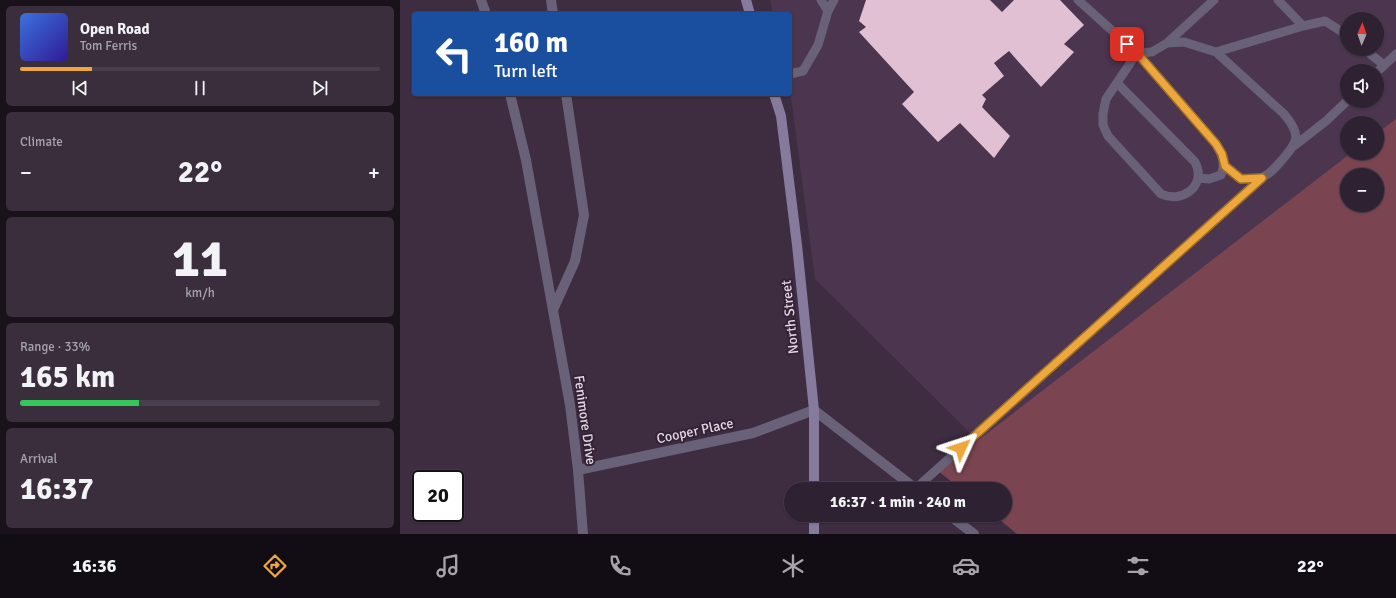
<!DOCTYPE html>
<meta charset="utf-8">
<style>
:root{--surface:#2e2131;--page:#3a2e3d;--text:#f1f3f6;--muted:#a7a3ab;--line:#493e4d;--accent:#eea73c}
body{margin:0;font-family:Signika,sans-serif;background:var(--page);color:var(--text);height:100vh;display:flex;flex-direction:column;font-size:15px;white-space:nowrap}
*{box-sizing:border-box;margin:0}
p{font-size:13px;color:var(--muted)}
.icon{flex:none;width:22px;height:22px;fill:none;stroke:currentColor;stroke-width:2;stroke-linecap:round;stroke-linejoin:round}
.map{position:relative;flex:1;overflow:hidden}
.drawer{display:flex;flex-direction:column;gap:6px;padding:6px;background:#19121b;width:400px}
.drawer>*{flex:none}
.guide{position:absolute;left:12px;top:12px;width:380px;height:84px;border-radius:4px;box-shadow:0 1px 3px #0004,0 0 0 1px var(--line);background:#1a4fa0;color:#fff;overflow:hidden}
.needle{width:26px;rotate:2deg}
.fabs{position:absolute;left:940px;top:12px;display:grid;gap:8px}
.fabs a{display:grid;place-items:center;width:44px;height:44px;border-radius:50%;background:var(--surface);box-shadow:0 1px 3px #0004,0 0 0 1px var(--line);font-size:20px}
.speed{position:absolute;left:12px;top:470px;display:flex;gap:8px;font-size:20px;font-weight:700;text-align:center}
.speed>*{display:grid;place-content:center;width:52px;height:52px;border-radius:50%;background:var(--surface);box-shadow:0 1px 3px #0004,0 0 0 1px var(--line);line-height:1}
.speed .limit{border:2px solid #111;border-radius:6px;background:#fff;color:#111}
.pin{position:absolute;display:grid;place-items:center;width:34px;height:34px;color:#fff;margin:-17px;border-radius:8px;box-shadow:0 2px 6px #0006}
.me{position:absolute;width:44px;margin:-22px;rotate:48deg;stroke-linejoin:round;filter:drop-shadow(0 0 3px #0008)}
.turn{display:flex;align-items:center;gap:14px;height:84px;padding:0 16px;font-size:18px}
.turn .icon{width:52px;height:52px;stroke-width:2.5}
.turn b{display:block;font-size:28px;line-height:34px}
.big{font-size:30px;font-weight:800;line-height:1.1}
.drawer .card{flex:1;display:flex;flex-direction:column;justify-content:center;gap:6px;min-width:0;padding:0 14px;border-radius:6px;background:var(--page)}
.drawer .dial{align-items:center;gap:0}
.dial b{font-size:52px;line-height:1}
.song{display:flex;align-items:center;gap:12px}
.cover{width:48px;height:48px;border-radius:6px;background:linear-gradient(135deg,hsl(220 70% 55%),hsl(250 70% 35%))}
.played{height:4px;border-radius:2px;background:linear-gradient(90deg,var(--accent) 20%,var(--line) 20%)}
.keys{display:flex;justify-content:space-around;direction:ltr}
.heat{display:flex;justify-content:space-between;align-items:center;font-size:22px;direction:ltr}
.charge{height:6px;border-radius:3px;background:linear-gradient(90deg,#34c759 33%,var(--line) 0)}
.trip{position:absolute;left:384px;top:482px;width:228px;height:40px;border-radius:20px;background:var(--surface);box-shadow:0 1px 3px #0004,0 0 0 1px var(--line);font-weight:800;line-height:40px;text-align:center}
.tabs{display:flex;height:64px;justify-content:space-around;align-items:center;background:#120d14;color:var(--muted)}
.tabs .icon{width:28px;height:28px}
.tabs .on{color:var(--accent)}
.tabs b{font-size:18px;color:var(--text)}
main{display:flex;flex:1;min-height:0}
.map>svg:first-child{display:block}
.built{fill:#4c354f;fill-rule:evenodd}
.green{fill:#7a4551;fill-rule:evenodd}
.building{fill:#e0c0d2}
.lines{fill:none;stroke-linecap:round;stroke-linejoin:round}
.service{stroke:#686178;stroke-width:9}
.minor{stroke:#686178;stroke-width:10}
.tertiary{stroke:#686178;stroke-width:10}
.secondary{stroke:#867a9d;stroke-width:10}
.route-casing{stroke:#9b6d27;stroke-width:10}
.route{stroke:#eea73c;stroke-width:7}
.labels{text-anchor:middle;dominant-baseline:central;stroke-width:4;stroke-linejoin:round;paint-order:stroke}
.street-label{font-size:14px;fill:#e2d6e4;stroke:#342236}
</style>
<main>
<section class="drawer">
<div class="card">
<div class="song"><i class="cover"></i><div><b>Open Road</b><p>Tom Ferris</p></div></div>
<div class="played"></div>
<div class="keys"><svg class="icon" aria-label="previous" viewBox="0 0 24 24"><path d="M18 5L8 12l10 7zM5 5v14"/></svg><svg class="icon" aria-label="pause" viewBox="0 0 24 24"><path d="M8 5v14M16 5v14"/></svg><svg class="icon" aria-label="next" viewBox="0 0 24 24"><path d="M6 5l10 7-10 7zM19 5v14"/></svg></div>
</div>
<div class="card"><p>Climate</p>
<div class="heat"><a>−</a><b class="big">22°</b><a>+</a></div>
</div>
<div class="card dial"><b>11</b><p>km/h</p></div>
<div class="card"><p>Range · 33%</p><b class="big">165 km</b><div class="charge"></div></div>
<div class="card"><p>Arrival</p><b class="big">16:37</b></div>
</section>
<div class="map">
<svg width="996" height="534" viewBox="0 0 996 534">
<rect width="100%" height="100%" fill="#3e2c41"/>
<path class="built" d="M370,0h626v119l-19,14v-10h-30v30h4l-373,288 -163,-162 -25,-189v-76h-17zM947,19h30v30h-30zM947,71h30v30h-30z"/>
<path class="green" d="M996,119v415h-379l-23,-19h11v-26h-44l-23,-18 413,-318h26v-20zM947,175h30v30h-30z"/>
<path class="building" d="M466,0h124l12,12 12,-12h46l24,25 -20,19 10,8 -33,35 -32,-36 -15,12 10,13 -22,19 4,4 -4,8 28,29 -16,22 -34,-35 -22,19 -36,-38 12,-12 -55,-60 7,-5 -7,-6z"/>
<g class="lines">
<path class="service" d="M678,0l59,53 79,91c6,11 10,19 5,31l-12,4 -10,-1
M878,0l25,26
M428,11l6,-11
M767,43l47,-43
M964,49l20,16
M816,52l68,62c18,21 14,28 -3,47 -5,6 -11,13 -18,16 -6,3 -16,2 -22,2l-16,-13
M737,53l15,-1 15,-9 17,-1 32,10 87,-26 22,-5 22,14
M977,72l19,-18
M390,74l13,-3 15,-26 10,-34 -7,-11
M717,83l78,79c12,23 -12,42 -34,32l-53,-58 -5,-11v-11l3,-15 31,-46
M894,146l32,-25 21,-20
M515,489l347,-311"/>
<path class="minor" d="M81,0l5,14
M151,0l2,14
M110,94l16,66 44,245 8,65 5,64
M153,310l22,-49 9,-46 -18,-121
M178,470l175,-37 61,-23"/>
<path class="tertiary" d="M414,410l102,79
M549,515l25,19"/>
<path class="secondary" d="M346,0l4,14
M374,94l7,22 16,129 17,165v79
M414,515v19"/>
</g>
<g class="lines">
<defs>
<path id="route" d="M561,448l301,-270 -21,1 -16,-13 -3,-12 -6,-10 -79,-91 -10,-9"/>
</defs>
<use href="#route" class="route-casing"/>
<use href="#route" class="route"/>
</g>
<g class="labels">
<g class="street-label">
<text transform="translate(390 317) rotate(-96)">North Street</text>
<text transform="translate(185 420) rotate(82)">Fenimore Drive</text>
<text transform="translate(295 431) rotate(-12)">Cooper Place</text>
</g>
</g>
</svg>
<div class="fabs">
<a><svg class="needle" viewBox="-14 -14 28 28"><path d="M0-13l5 13h-10z" fill="#e53935"/><path d="M0 13l5-13h-10z" fill="#a7a3ab"/></svg></a>
<a><svg class="icon" aria-label="sound" viewBox="0 0 24 24"><path d="M4 9h4l5-4v14l-5-4H4zM17 9q2 3 0 6"/></svg></a>
<a>+</a>
<a>−</a>
</div>
<div class="speed"><div class="limit">20</div></div>
<div class="pin" style="left:727px;top:44px;background:#d93025"><svg class="icon" aria-label="arrive" viewBox="0 0 24 24"><path d="M6 21V4h12l-3 4 3 4H6"/></svg></div>
<svg class="me" style="left:561px;top:448px" viewBox="-20 -20 40 40"><path d="M0-17L14 15 0 8-14 15z" fill="#eea73c" stroke="#fff" stroke-width="4"/></svg>
<div class="trip">16:37 · 1 min · 240 m</div>
<div class="guide">
<div class="turn"><svg class="icon" aria-label="left" viewBox="0 0 24 24"><path d="M17 20v-9H6M10 6l-5 5 5 5"/></svg><div><b>160 m</b>Turn left</div></div>
</div>
</div>
</main>
<nav class="tabs">
<b>16:36</b>
<svg class="icon on" aria-label="directions" viewBox="0 0 24 24"><path d="M12 3l9 9-9 9-9-9zM9 14v-3h6M13 9l2 2-2 2"/></svg>
<svg class="icon" aria-label="music" viewBox="0 0 24 24"><path d="M9 18V5l10-2v13"/><circle cx="6" cy="18" r="3"/><circle cx="16" cy="16" r="3"/></svg>
<svg class="icon" aria-label="phone" viewBox="0 0 24 24"><path d="M5 4h4l2 5-3 2q2 4 5 5l2-3 5 2v4C11 20 4 13 5 4z"/></svg>
<svg class="icon" aria-label="climate" viewBox="0 0 24 24"><path d="M12 3v18M4 7l16 10M4 17L20 7"/></svg>
<svg class="icon" aria-label="car" viewBox="0 0 24 24"><path d="M5 17H2v-5l4-1 3-4h7l3 4 3 1v5h-3M9 17h6M6 11h13"/><circle cx="7" cy="17" r="2"/><circle cx="17" cy="17" r="2"/></svg>
<svg class="icon" aria-label="filters" viewBox="0 0 24 24"><path d="M4 7h16M4 17h16"/><circle cx="9" cy="7" r="2"/><circle cx="15" cy="17" r="2"/></svg>
<b>22°</b>
</nav>
